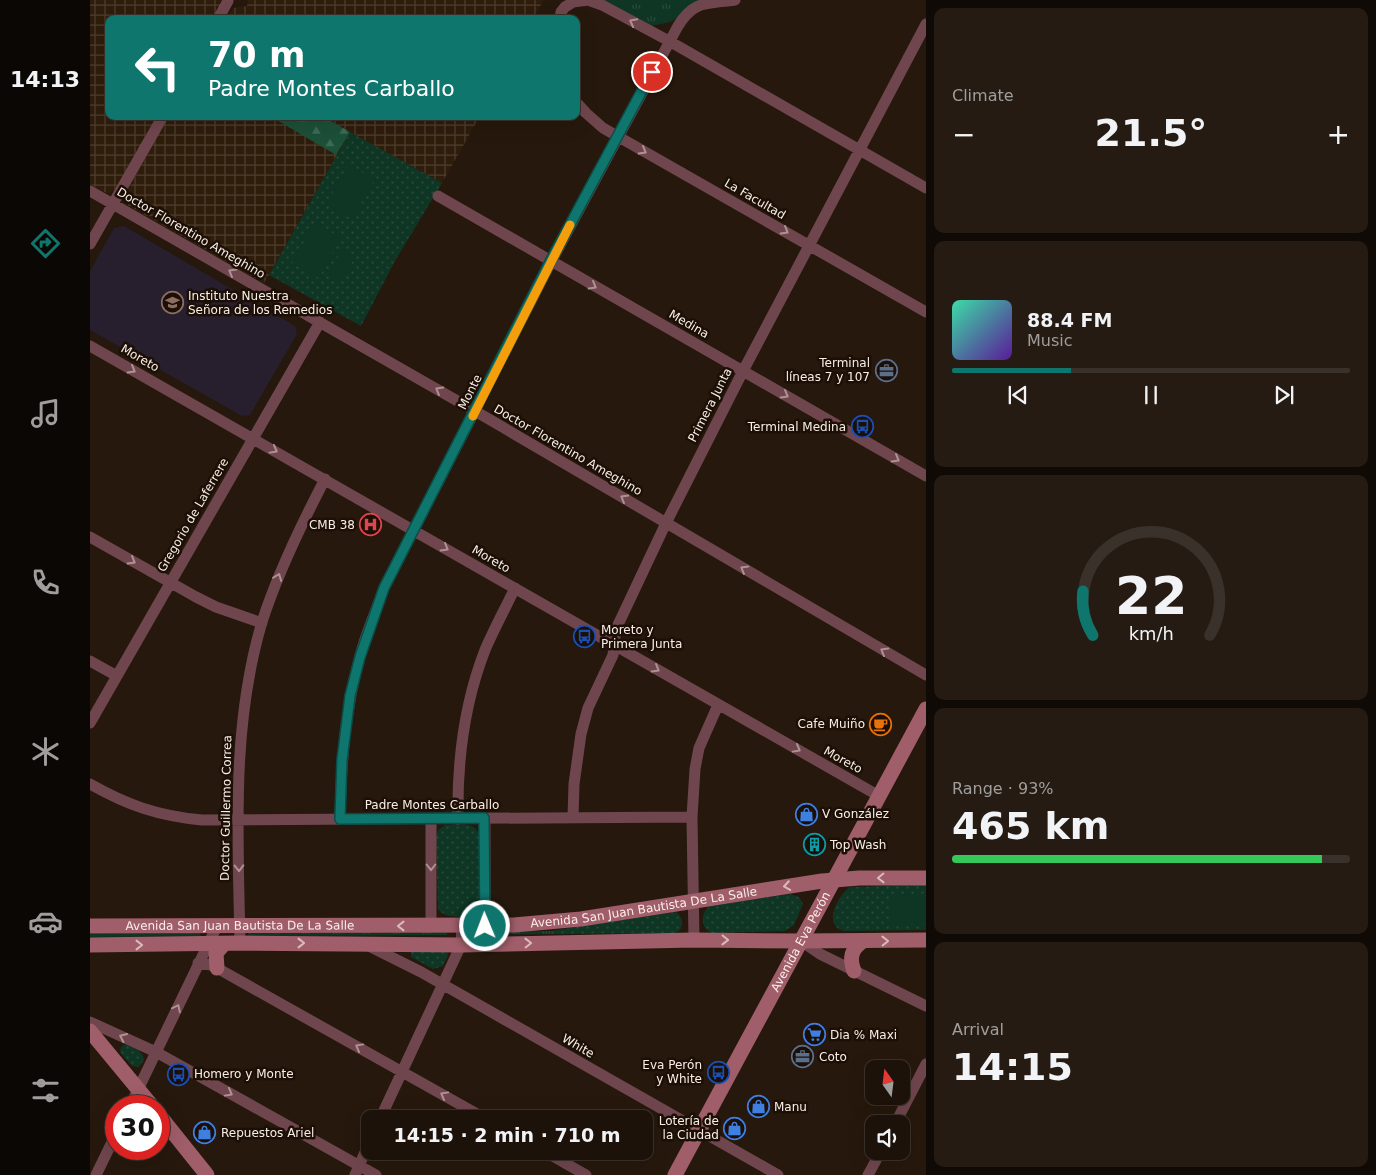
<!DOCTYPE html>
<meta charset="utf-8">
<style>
:root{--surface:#1c1209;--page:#251b12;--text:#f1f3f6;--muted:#a09e9c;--line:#3a322a;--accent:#0f766e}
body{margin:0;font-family:"DejaVu Sans",sans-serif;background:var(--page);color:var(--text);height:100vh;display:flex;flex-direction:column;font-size:19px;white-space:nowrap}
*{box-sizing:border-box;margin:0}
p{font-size:16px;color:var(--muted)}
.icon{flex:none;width:28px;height:28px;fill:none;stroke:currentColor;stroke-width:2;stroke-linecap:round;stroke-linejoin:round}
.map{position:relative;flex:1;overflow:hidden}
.sheet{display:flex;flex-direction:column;gap:8px;padding:8px;background:#0f0a05;width:450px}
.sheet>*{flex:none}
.hud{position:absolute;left:15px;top:15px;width:475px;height:105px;border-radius:10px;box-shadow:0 5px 20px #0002,0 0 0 1px var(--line);background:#0f766e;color:#fff;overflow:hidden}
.needle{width:32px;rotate:346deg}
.tools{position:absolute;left:775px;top:1060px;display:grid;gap:10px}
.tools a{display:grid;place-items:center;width:45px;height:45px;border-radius:10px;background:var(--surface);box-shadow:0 5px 20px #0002,0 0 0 1px var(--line);font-size:25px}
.speed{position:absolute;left:15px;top:1095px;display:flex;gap:10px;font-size:25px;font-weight:700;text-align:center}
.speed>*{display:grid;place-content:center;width:65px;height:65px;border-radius:50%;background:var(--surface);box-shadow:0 5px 20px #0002,0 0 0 1px var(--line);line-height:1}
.speed .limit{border:8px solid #d22;background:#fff;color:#111}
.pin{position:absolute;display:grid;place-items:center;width:42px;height:42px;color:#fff;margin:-21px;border:2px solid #fff;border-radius:50%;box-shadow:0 1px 5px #0007}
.me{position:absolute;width:55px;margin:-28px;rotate:359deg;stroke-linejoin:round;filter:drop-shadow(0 0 4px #0008)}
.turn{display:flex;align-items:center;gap:18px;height:105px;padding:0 20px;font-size:22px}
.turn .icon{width:65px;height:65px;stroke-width:2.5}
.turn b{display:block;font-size:35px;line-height:42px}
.big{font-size:38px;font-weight:800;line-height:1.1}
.sheet .tile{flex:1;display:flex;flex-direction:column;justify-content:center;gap:8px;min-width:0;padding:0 18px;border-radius:10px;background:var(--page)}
.sheet .dial{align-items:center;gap:0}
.dial svg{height:130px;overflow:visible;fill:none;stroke:var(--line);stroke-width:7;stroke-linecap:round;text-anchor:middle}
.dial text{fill:var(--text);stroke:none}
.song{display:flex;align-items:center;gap:15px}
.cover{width:60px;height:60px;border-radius:8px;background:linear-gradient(135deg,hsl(160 70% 55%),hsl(270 70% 35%))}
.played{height:5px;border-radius:2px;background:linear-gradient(90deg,var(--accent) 30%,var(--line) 30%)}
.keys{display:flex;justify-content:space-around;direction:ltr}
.heat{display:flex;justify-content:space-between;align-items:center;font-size:28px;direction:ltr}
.charge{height:8px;border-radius:4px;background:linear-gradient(90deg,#34c759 93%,var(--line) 0)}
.trip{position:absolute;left:271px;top:1110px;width:292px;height:50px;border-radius:10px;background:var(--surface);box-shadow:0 5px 20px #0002,0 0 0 1px var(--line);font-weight:800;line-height:50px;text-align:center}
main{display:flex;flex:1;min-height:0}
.menu{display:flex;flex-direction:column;width:90px;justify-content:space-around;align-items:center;background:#0b0704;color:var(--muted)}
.menu .icon{width:35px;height:35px}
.menu .active{color:var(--accent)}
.menu b{font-size:22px;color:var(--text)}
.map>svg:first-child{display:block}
.industrial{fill:url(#industrial-grid)}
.education{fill:#271f2e}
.grass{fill:url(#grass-tufts)}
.forest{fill:url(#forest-firs)}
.park{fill:url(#park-dots)}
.pitch{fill:#0f3624}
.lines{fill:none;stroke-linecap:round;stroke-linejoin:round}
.street{stroke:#70464e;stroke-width:11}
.secondary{stroke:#a05d6a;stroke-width:15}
.oneway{stroke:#ae9293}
.oneway2{stroke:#dabbbb}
.route-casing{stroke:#0a4d48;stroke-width:12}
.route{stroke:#0f766e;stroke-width:9}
.slow{stroke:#f59e0b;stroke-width:9}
.labels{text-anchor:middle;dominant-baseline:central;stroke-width:5;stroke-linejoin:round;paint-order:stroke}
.street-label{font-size:12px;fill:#f9eee7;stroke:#1c0f05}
.poi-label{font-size:12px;fill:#f9eee7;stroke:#1c0f05;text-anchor:start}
</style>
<main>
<nav class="menu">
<b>14:13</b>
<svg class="icon active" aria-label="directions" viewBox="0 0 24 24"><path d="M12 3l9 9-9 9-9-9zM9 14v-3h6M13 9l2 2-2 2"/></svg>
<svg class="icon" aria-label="music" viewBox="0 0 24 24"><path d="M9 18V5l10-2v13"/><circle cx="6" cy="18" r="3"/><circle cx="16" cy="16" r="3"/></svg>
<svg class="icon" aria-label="phone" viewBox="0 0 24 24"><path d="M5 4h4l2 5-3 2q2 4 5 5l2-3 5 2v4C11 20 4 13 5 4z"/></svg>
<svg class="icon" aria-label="climate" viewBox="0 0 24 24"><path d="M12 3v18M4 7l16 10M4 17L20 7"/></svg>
<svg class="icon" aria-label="car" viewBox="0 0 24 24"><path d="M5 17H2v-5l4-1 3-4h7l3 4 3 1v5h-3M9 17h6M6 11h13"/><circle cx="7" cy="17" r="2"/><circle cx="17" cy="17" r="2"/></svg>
<svg class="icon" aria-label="filters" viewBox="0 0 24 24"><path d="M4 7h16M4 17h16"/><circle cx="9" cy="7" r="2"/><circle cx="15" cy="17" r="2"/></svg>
</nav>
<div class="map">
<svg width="836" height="1175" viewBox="0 0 836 1175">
<defs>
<pattern id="industrial-grid" width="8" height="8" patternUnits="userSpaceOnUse" patternTransform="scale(1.25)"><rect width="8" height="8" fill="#2f1d0c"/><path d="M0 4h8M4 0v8" fill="none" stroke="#4e3e2f"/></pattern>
<pattern id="grass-tufts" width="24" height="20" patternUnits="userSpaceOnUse" patternTransform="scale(1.25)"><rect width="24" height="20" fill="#0f3624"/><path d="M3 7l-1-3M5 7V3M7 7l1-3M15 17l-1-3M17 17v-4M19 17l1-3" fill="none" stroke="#274a39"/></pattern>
<pattern id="forest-firs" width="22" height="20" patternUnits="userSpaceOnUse" patternTransform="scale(1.25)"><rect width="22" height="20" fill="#1c5038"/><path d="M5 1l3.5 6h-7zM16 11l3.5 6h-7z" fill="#3e6a55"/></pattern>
<pattern id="park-dots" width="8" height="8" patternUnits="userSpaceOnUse" patternTransform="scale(1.25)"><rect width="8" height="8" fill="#0f3624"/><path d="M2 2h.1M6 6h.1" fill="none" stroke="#274a39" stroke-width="1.8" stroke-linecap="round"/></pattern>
</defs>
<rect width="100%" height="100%" fill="#26180c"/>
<path class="industrial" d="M0,0h134l-11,19h-104v97h48l-43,75 -5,2 -5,-1 -14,-8z
M158,0h295l-9,19h-310l10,-11 13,-2z
M79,116h311l-38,67 -92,-51 -86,151 -135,-77 -4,-5 1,-8z"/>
<path class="education" d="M34,226l171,100 2,8 -47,81 -8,1 -152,-86v-59l24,-43z"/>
<path class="grass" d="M509,0h110l-39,22 -19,4z
M461,931v3l-75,1 -1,-2 1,-1z
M357,932v3l-198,1 -1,-2 1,-1z
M110,933l1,3 -111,1v-3z"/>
<path class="forest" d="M180,116h52l28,16 -14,23z"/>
<path class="park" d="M260,132l92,51 -47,78 -34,65 -92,-51z
M355,825c13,0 31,-5 35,12v72l-7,6c-11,2 -28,4 -35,-6l-2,-73 2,-6z
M836,885v45l-81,1c-24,-4 -7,-36 5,-44z
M700,894l9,3 4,7 -9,21 -9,6 -73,2c-12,-4 -12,-21 -2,-27z
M586,912c6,4 8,11 4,18l-5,3 -124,1v-3z
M321,952h36l1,3 -5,11 -10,3 -22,-12z
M35,1044c8,4 18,6 19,16l-5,7 -7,-1 -12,-14 1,-5z"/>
<path class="pitch" d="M258,165l27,14 -23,40 -26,-15z
M225,223l26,15 -22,40 -27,-15z
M252,250l13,7 -14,24 -13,-7z
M800,894h36v29l-36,1z"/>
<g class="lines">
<path class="street" d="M128,19l10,-18
M470,19l1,-7 4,-5 8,-5 15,-2 14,5 67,36 257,147
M486,102l10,11 17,15 323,184
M0,191l385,220 451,264
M348,196l488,280
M0,244l73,-128
M0,346l789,450
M0,537l106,60 20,10 46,16
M0,661l27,15
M0,723l230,-401
M0,784c37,21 68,32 112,36l490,-3
M395,818v108
M483,818l1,-34 7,-50 7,-26 25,-53 3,-26 50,-106 77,-152 183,-347
M250,819c1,-55 5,-109 20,-163 6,-23 16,-45 24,-68l167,-326 127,-236c16,-26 29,-22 57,-26
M341,819v108
M368,819c-1,-58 6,-115 27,-169 9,-21 20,-41 30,-62
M604,940l-2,-123 3,-48 4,-21 19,-43
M711,941l19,13 106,52
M150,943c-2,-107 -9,-217 22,-321 16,-50 39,-97 63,-143
M277,945l54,27 357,203
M108,963l13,2 6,3 269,151
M0,1022l66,30 220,123
M40,1106l87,-180
M290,1119l81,-174 1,-19
M805,1124l31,-60
M454,1151l42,24
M6,1175l20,-41
M265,1175l15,-34
M778,1175l13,-24"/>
<g class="secondary">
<path id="s1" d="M0,926l424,-1 67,-6 241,-38 37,-3h67"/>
<path d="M0,945l150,-2 221,2 233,-5 107,1 125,-1"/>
<path d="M127,968l-1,-15 8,-9"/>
<path d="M764,971c-5,-13 -3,-22 9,-30"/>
<path d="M0,1031l62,75"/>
<path d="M69,1115l48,60"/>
<path id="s2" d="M585,1175l251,-466"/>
</g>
</g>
<defs><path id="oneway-chevron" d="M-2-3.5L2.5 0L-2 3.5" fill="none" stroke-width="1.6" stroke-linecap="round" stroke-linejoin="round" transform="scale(1.25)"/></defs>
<g class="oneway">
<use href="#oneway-chevron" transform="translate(543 22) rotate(-152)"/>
<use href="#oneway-chevron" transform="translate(553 151) rotate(30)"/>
<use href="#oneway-chevron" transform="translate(695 231) rotate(30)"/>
<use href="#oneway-chevron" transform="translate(142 272) rotate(-150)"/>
<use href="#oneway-chevron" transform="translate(503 286) rotate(30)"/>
<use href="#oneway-chevron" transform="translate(42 370) rotate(30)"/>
<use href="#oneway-chevron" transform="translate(349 390) rotate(-150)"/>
<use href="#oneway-chevron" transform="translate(695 395) rotate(30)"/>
<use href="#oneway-chevron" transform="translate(184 450) rotate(29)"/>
<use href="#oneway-chevron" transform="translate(806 459) rotate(30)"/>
<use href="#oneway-chevron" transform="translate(534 498) rotate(-150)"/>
<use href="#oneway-chevron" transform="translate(355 548) rotate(30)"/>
<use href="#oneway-chevron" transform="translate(42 561) rotate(30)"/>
<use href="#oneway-chevron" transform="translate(654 569) rotate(-150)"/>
<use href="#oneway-chevron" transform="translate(188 577) rotate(-69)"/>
<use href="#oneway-chevron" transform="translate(794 651) rotate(-150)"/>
<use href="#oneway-chevron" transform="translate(566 669) rotate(30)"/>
<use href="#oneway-chevron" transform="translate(707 749) rotate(29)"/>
<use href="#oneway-chevron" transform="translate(341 867) rotate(90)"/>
<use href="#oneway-chevron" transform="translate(149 868) rotate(89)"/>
<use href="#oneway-chevron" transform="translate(87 1008) rotate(-64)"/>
<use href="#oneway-chevron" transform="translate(33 1037) rotate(-155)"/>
<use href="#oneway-chevron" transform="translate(269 1047) rotate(-151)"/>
<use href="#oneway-chevron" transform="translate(139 1093) rotate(29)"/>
<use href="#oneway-chevron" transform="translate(354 1095) rotate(-151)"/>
</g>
<g class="oneway2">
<use href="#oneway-chevron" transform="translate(791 878) rotate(179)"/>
<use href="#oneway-chevron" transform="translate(697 886) rotate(171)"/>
<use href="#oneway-chevron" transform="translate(311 926) rotate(-180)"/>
<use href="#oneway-chevron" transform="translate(635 940) rotate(1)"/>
<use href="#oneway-chevron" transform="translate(795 941) rotate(-1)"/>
<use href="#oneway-chevron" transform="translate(211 943)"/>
<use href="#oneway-chevron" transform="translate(438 943) rotate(-1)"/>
<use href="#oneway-chevron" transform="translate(49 945)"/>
</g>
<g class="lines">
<defs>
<path id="route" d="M395,926l-1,-108 -144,1 2,-59 8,-64 10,-39 24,-69 166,-326 102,-190"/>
</defs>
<use href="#route" class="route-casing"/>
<use href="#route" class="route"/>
<path class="slow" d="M383,416l97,-191"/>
</g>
<defs>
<symbol id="school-ring" viewBox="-11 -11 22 22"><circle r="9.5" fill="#1c0f05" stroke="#8d6e63" stroke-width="1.5"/><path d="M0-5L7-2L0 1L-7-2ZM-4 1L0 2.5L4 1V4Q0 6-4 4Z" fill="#8d6e63"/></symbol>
<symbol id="office-ring" viewBox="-11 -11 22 22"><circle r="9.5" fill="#1c0f05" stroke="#5c6f8a" stroke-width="1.5"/><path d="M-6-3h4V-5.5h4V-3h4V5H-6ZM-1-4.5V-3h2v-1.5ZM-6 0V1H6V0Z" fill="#5c6f8a"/></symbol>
<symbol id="bus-ring" viewBox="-11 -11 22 22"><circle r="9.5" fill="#1c0f05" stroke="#1a4fb4" stroke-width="1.5"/><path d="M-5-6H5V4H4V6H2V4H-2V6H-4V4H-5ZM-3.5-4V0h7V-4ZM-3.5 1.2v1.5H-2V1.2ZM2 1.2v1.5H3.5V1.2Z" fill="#1a4fb4"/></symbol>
<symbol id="hospital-ring" viewBox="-11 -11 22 22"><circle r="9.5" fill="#1c0f05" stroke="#e0444e" stroke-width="1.5"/><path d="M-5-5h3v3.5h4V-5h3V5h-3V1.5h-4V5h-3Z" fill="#e0444e"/></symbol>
<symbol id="cafe-ring" viewBox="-11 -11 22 22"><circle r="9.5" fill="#1c0f05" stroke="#e8710a" stroke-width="1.5"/><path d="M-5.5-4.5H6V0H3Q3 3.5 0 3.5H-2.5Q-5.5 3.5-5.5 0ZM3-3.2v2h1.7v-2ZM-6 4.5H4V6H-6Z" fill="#e8710a"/></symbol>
<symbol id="shop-ring" viewBox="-11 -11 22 22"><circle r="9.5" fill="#1c0f05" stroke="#3f7fe0" stroke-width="1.5"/><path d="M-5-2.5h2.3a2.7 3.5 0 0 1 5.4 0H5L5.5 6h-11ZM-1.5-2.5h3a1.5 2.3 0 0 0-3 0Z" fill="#3f7fe0"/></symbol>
<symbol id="building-ring" viewBox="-11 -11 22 22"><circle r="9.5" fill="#1c0f05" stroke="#0f9aa8" stroke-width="1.5"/><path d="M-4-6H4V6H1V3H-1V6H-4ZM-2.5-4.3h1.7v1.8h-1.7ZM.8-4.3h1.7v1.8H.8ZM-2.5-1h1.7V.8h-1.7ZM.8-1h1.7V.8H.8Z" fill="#0f9aa8"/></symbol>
<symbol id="supermarket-ring" viewBox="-11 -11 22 22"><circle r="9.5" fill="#1c0f05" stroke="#3f7fe0" stroke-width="1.5"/><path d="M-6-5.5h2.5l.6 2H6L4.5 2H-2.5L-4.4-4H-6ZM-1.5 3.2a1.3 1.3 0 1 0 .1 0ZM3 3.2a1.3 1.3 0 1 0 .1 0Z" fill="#3f7fe0"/></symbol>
</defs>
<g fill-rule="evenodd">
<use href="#school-ring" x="70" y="290" width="25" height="25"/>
<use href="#office-ring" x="784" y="358" width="25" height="25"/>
<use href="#bus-ring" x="760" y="414" width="25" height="25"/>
<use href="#hospital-ring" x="268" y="512" width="25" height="25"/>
<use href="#bus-ring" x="482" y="624" width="25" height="25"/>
<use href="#cafe-ring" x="778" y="712" width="25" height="25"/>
<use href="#shop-ring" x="704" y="802" width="25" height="25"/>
<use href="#building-ring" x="712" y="832" width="25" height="25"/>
<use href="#supermarket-ring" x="712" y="1022" width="25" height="25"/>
<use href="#office-ring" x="700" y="1044" width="25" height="25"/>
<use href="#bus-ring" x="616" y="1060" width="25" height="25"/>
<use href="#bus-ring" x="76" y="1062" width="25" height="25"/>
<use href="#shop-ring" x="656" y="1094" width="25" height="25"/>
<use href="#shop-ring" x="632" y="1116" width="25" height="25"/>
<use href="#shop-ring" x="102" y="1120" width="25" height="25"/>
</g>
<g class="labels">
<g class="street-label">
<text transform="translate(665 199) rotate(30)">La Facultad</text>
<text transform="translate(101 233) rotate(30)">Doctor Florentino Ameghino</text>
<text transform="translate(599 324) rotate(30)">Medina</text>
<text transform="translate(50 358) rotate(30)">Moreto</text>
<text transform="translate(380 392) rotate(-63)">Monte</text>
<text transform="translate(620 405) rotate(-63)">Primera Junta</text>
<text transform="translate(478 450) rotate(30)">Doctor Florentino Ameghino</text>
<text transform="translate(103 515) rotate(-60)">Gregorio de Laferrere</text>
<text transform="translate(401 559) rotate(30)">Moreto</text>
<text transform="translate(753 760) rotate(29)">Moreto</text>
<text x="342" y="805">Padre Montes Carballo</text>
<text transform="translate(136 808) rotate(-89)">Doctor Guillermo Correa</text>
<text stroke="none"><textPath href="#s1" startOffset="555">Avenida San Juan Bautista De La Salle</textPath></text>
<text stroke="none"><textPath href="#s1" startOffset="150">Avenida San Juan Bautista De La Salle</textPath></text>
<text stroke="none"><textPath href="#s2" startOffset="265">Avenida Eva Perón</textPath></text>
<text transform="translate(488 1046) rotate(30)">White</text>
</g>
<g class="poi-label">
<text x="98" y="296">Instituto Nuestra<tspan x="98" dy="14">Señora de los Remedios</tspan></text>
<text x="780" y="363" text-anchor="end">Terminal<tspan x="780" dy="14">líneas 7 y 107</tspan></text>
<text x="756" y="427" text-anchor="end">Terminal Medina</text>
<text x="265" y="525" text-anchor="end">CMB 38</text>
<text x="511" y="630">Moreto y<tspan x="511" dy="14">Primera Junta</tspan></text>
<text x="775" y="724" text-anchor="end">Cafe Muiño</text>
<text x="732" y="814">V González</text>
<text x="740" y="845">Top Wash</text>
<text x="740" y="1035">Dia % Maxi</text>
<text x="729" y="1057">Coto</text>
<text x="612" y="1065" text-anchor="end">Eva Perón<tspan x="612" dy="14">y White</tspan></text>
<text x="104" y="1074">Homero y Monte</text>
<text x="684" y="1107">Manu</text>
<text x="629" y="1121" text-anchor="end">Lotería de<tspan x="629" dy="14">la Ciudad</tspan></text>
<text x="131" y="1133">Repuestos Ariel</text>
</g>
</g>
</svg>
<div class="tools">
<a><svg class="needle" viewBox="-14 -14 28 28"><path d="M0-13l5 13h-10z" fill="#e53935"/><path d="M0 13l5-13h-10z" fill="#a09e9c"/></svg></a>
<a><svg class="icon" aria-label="sound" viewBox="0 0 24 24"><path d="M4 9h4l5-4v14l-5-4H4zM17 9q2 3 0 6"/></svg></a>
</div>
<div class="speed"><div class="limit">30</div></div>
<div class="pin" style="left:562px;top:72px;background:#d93025"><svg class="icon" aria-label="arrive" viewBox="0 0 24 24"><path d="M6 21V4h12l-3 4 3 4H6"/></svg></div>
<svg class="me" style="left:395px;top:926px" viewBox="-20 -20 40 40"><circle r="17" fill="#0f766e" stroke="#fff" stroke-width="3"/><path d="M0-11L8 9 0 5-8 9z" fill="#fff"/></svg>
<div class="trip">14:15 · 2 min · 710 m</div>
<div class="hud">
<div class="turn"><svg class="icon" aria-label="left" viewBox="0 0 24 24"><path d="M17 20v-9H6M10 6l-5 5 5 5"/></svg><div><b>70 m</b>Padre Montes Carballo</div></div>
</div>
</div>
<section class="sheet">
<div class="tile"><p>Climate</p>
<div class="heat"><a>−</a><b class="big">21.5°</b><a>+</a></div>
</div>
<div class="tile">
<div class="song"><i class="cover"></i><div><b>88.4 FM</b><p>Music</p></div></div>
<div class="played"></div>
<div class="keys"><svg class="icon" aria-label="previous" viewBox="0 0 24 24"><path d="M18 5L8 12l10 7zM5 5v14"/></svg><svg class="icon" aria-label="pause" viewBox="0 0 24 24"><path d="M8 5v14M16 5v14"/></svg><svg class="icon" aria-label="next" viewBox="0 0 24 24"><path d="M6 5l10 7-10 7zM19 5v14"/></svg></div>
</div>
<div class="tile dial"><svg viewBox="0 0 100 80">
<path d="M14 69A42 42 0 1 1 86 69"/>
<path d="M14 69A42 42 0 0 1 8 42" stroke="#0f766e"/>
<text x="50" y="56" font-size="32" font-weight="700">22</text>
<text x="50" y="72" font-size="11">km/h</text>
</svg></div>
<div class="tile"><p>Range · 93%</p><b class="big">465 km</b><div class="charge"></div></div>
<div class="tile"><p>Arrival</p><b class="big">14:15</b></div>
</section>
</main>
